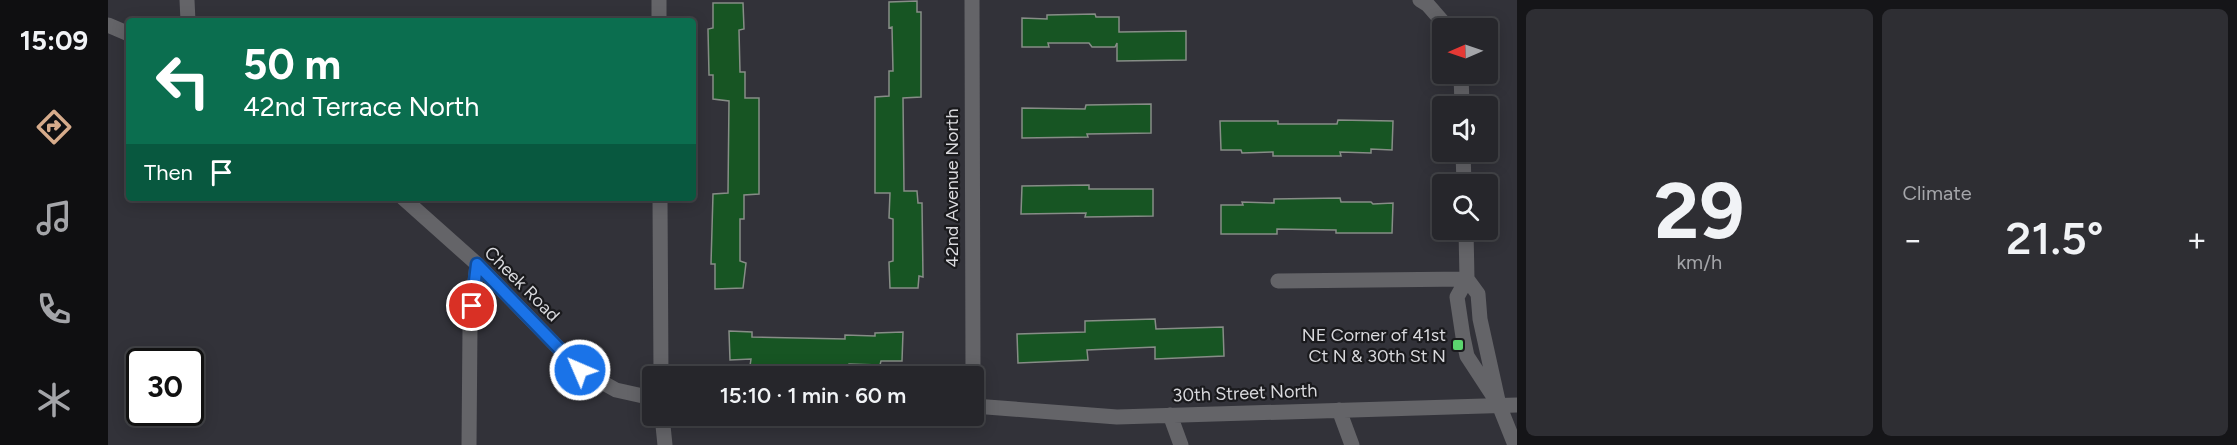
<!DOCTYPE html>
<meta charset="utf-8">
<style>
:root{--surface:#26262b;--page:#2e2e33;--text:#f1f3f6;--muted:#a4a5a9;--line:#424347;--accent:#d6ab8b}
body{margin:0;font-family:Figtree,sans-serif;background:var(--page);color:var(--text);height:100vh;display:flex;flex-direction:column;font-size:22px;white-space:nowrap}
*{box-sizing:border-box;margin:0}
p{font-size:20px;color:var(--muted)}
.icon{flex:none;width:33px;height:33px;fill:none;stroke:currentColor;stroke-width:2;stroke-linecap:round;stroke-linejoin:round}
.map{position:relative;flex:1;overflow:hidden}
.side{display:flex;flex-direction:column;gap:9px;padding:9px;background:#151518;width:720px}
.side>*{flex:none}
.guide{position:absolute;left:18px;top:18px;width:570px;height:183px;border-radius:6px;box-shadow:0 3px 15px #0003,0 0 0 2px var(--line);background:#0b6e4f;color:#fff;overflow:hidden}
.needle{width:39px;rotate:268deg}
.buttons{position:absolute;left:1324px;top:18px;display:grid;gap:12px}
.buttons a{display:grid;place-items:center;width:66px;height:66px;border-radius:6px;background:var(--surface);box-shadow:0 3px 15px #0003,0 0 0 2px var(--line);font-size:30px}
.speed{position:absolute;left:18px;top:348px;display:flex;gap:12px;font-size:30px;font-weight:700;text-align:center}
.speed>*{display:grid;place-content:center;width:78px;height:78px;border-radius:50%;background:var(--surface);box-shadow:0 3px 15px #0003,0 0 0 2px var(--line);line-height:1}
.speed .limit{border:3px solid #111;border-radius:9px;background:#fff;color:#111}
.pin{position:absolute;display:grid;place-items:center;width:51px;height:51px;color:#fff;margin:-26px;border:3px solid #fff;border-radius:50%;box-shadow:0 2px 6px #0007}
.me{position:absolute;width:66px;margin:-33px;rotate:315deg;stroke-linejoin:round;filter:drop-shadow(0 0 4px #0008)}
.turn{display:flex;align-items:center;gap:21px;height:126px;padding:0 18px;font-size:27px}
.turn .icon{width:78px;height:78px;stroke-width:2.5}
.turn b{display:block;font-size:42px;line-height:51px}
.then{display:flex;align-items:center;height:57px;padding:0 18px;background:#0003;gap:12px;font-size:22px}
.big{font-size:45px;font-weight:600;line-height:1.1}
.side .widget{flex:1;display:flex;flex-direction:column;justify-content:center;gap:9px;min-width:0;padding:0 21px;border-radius:9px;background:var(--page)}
.side .dial{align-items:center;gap:0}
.dial b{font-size:78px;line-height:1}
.heat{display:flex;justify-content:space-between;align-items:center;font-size:33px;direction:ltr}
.side .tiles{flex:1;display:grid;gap:9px;grid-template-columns:repeat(2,1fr)}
.trip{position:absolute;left:534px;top:366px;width:342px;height:60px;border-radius:6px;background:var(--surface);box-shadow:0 3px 15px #0003,0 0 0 2px var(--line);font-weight:600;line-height:60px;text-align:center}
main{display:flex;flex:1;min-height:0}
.dock{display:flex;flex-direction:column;width:108px;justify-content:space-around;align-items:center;background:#0f0f11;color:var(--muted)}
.dock .icon{width:42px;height:42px}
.dock .active{color:var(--accent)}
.dock b{font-size:27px;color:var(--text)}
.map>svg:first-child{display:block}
.building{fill:#175523;stroke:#878d87;stroke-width:1.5}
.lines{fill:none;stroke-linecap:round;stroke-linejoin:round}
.minor{stroke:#646468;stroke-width:15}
.route-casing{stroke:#114b97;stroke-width:15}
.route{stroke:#1a73e8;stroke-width:10}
.poi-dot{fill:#5bd56e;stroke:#1a1a1d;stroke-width:2}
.labels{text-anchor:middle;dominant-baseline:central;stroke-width:4.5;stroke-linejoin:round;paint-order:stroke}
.street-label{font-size:18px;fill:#d9d9dd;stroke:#1a1a1d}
.poi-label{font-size:18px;fill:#d9d9dd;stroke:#1a1a1d;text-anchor:end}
</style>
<main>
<nav class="dock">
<b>15:09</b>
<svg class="icon active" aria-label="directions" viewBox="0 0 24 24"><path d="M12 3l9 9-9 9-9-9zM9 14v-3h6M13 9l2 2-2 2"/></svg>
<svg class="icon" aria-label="music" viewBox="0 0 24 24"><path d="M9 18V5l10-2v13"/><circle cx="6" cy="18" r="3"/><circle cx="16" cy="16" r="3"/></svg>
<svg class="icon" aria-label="phone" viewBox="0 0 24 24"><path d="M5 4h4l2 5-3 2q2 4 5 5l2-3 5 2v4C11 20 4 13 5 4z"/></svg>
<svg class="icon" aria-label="climate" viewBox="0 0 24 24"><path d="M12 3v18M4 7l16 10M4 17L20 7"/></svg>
</nav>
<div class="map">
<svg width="1409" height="445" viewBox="0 0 1409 445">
<rect width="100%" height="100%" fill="#323239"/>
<path class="building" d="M809,1v11h4v85l-18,1 1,93h13l1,12h4l1,74 -4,-1 -1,12h-28l-1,-26 4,-1v-42l-4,-1 1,-25h-15v-96l14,-1v-25h4l-1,-44 -3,1v-26z
M605,3h30l1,26 -5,1 1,42h5v26h14v96l-15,1v24h-4v42l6,2 -3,25 -28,1v-25h-4l2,-70 15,-1 1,-92 -16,-2v-24h-4l-1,-46 5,-1z
M987,14l1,3h23v15l67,-1v29l-69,1v-18l-2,4h-23l-3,-4h-41l1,4h-27v-29l25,1v-4z
M503,17v4h-29v-3z
M1043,104v29l-64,1 1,3 -66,1v-30l63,1 1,-4z
M1230,120l55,1 -1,29 -21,-1v4l-31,-1 1,4h-68v-4l-31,1 -1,-3h-20l-1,-29h58v3h59z
M981,185v4h64v27l-68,1 1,-4 -65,1 1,-28z
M1232,198l1,4h30l2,2 20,-1 -1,30h-56v-3l-59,-1v5h-56v-29h22l-1,-3 32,1v-4z
M1047,319l1,10 67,-2 1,29 -69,3v-12l-68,3 1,10 -70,3 -1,-29 68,-2v-11z
M621,331l23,1v5l93,2v-4l30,1v-3l28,-1 -1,29h-21l-1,4 -31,-1 -1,4 -64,1v-4l-34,1 1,-7 -21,1z"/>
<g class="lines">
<path class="minor" d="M79,0l1,21
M551,0v21
M864,0l1,376
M1312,0l8,5 20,23
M0,25l21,9
M1353,74l1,32
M1355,152l1,32
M295,198l74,66 103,106 36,20 36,8
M552,198l1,178
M1358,230l1,49 -10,18 6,40 4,19 32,49
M1359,279l11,15 2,25 19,86 16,40
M1170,281l189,-2
M866,406l143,11 400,-12
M1231,410l13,35
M1062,415l11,30
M554,416l3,29
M361,445l1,-119 7,-62"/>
</g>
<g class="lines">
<defs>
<path id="route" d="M364,306l5,-42 103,106"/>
</defs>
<use href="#route" class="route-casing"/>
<use href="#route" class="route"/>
</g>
<rect class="poi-dot" x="1344" y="339" width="12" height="12" rx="3"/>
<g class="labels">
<g class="street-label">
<text transform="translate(844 188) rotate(-90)">42nd Avenue North</text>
<text transform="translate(414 284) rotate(45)">Cheek Road</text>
<text transform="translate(1137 393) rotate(-2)">30th Street North</text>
</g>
<g class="poi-label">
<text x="1338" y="335">NE Corner of 41st<tspan x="1338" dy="21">Ct N &amp; 30th St N</tspan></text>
</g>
</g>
</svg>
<div class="buttons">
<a><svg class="needle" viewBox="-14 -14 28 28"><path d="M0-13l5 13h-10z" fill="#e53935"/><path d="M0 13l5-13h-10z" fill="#a4a5a9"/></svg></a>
<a><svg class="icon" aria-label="sound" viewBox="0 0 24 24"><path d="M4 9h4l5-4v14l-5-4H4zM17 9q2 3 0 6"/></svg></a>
<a><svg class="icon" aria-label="search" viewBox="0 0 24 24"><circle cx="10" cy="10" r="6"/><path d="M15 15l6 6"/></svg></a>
</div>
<div class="speed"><div class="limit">30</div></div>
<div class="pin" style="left:364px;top:306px;background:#d93025"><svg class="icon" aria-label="arrive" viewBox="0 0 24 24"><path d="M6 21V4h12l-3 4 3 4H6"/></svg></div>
<svg class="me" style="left:472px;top:370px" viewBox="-20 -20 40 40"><circle r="17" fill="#1a73e8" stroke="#fff" stroke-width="3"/><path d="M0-11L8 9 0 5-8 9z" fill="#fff"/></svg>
<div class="trip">15:10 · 1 min · 60 m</div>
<div class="guide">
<div class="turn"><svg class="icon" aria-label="left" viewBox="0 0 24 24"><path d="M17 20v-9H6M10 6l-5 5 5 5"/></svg><div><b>50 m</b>42nd Terrace North</div></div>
<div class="then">Then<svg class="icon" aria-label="arrive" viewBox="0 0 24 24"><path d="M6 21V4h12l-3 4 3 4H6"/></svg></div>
</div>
</div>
<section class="side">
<div class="tiles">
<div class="widget dial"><b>29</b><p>km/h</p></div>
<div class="widget"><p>Climate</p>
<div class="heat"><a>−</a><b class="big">21.5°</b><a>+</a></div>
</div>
</div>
</section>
</main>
